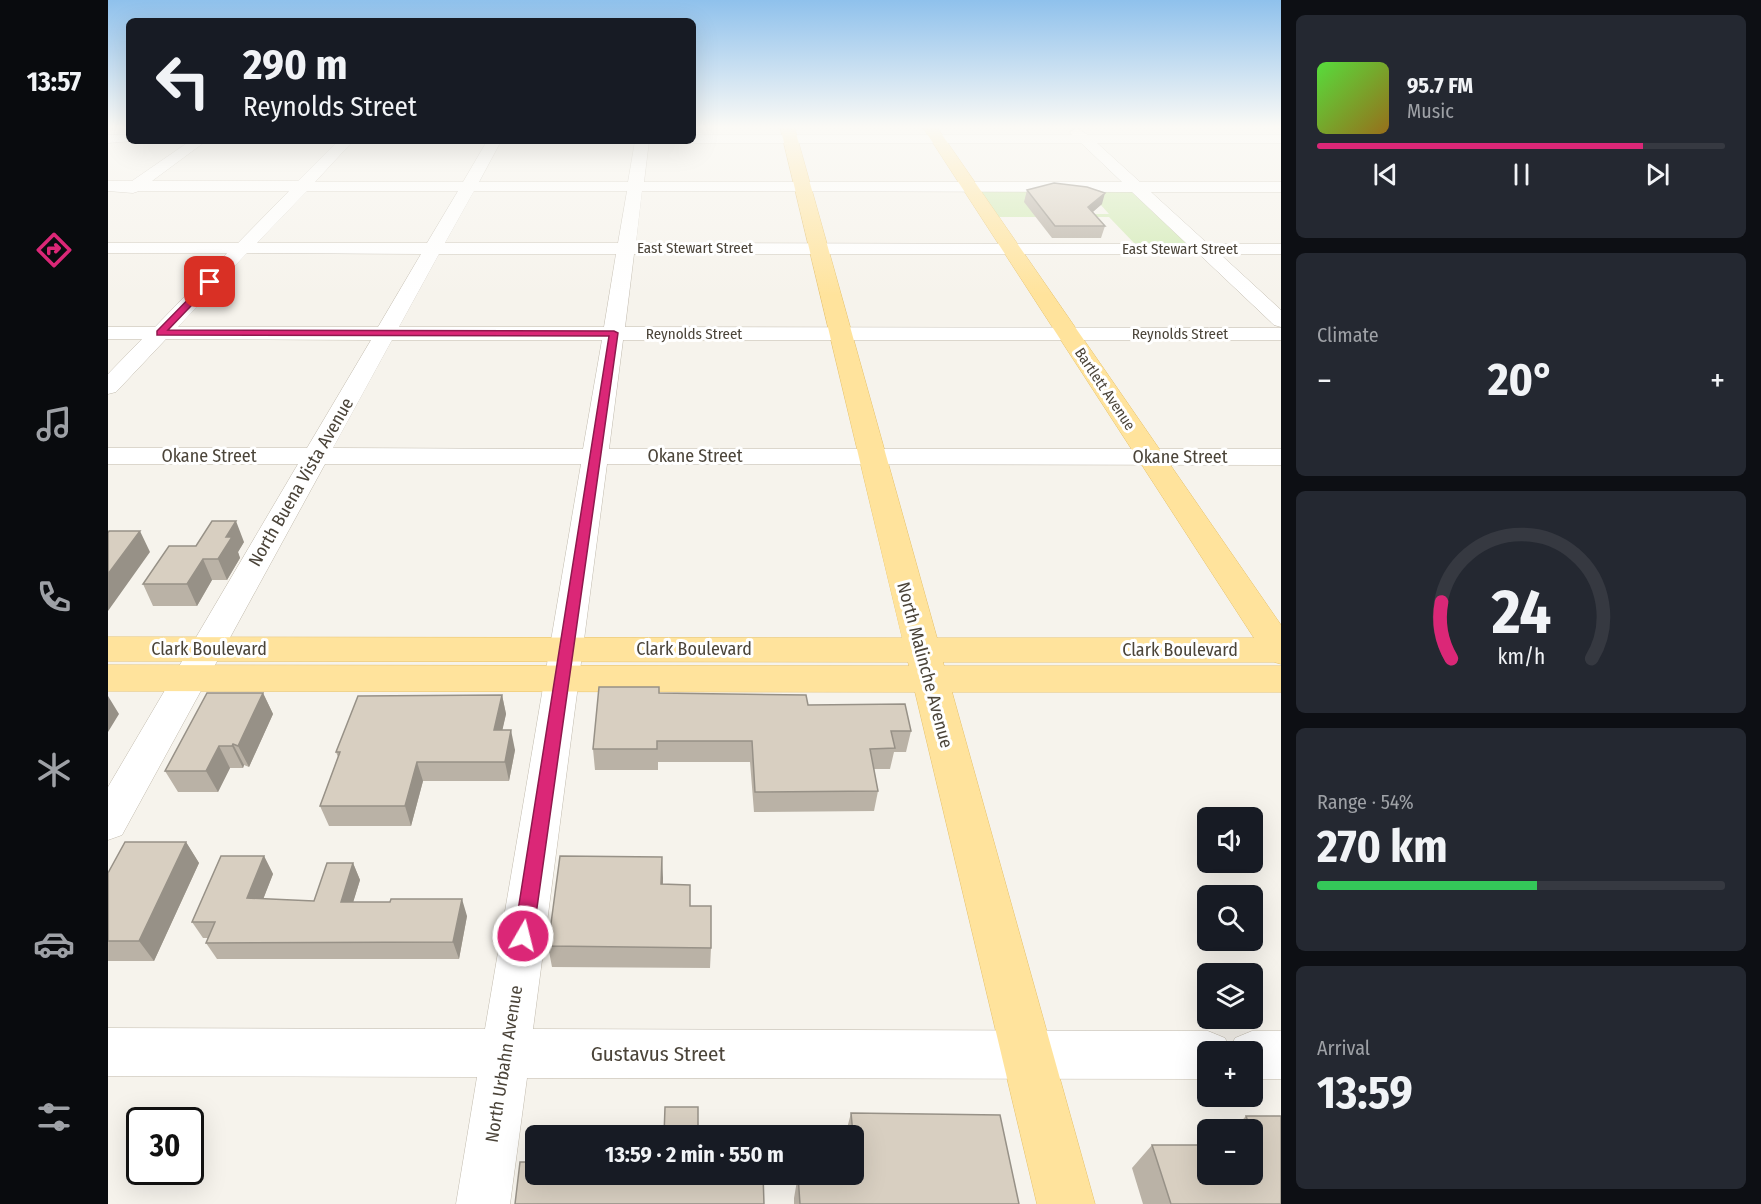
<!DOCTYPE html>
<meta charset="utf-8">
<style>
:root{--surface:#171b24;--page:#242831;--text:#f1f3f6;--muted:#9ea1a6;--line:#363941;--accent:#db2777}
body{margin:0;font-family:"Fira Sans Condensed",sans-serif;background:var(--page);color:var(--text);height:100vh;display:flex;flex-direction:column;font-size:22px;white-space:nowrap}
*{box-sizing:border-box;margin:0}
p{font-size:20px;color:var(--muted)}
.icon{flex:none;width:33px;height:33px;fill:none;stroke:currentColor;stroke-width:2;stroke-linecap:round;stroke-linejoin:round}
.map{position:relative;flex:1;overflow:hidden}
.panel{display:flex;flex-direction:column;gap:15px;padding:15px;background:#0d0f14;width:480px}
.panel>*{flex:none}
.banner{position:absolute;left:18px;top:18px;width:570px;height:126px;border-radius:9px;box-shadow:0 6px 24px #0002;background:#171b24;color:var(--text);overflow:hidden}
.controls{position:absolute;left:1089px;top:807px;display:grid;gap:12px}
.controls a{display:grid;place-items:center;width:66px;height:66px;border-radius:9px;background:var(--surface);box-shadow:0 6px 24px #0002;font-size:30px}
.speed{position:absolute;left:18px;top:1107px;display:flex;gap:12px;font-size:30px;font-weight:700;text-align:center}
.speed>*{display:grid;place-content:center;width:78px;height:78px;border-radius:50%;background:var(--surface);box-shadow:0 6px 24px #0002;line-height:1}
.speed .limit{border:3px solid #111;border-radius:9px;background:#fff;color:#111}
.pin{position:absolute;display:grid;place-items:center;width:51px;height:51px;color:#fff;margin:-26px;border-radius:12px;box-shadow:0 3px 9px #0006}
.me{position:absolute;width:66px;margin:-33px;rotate:8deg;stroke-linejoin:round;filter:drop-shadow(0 0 4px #0008)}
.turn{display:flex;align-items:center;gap:21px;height:126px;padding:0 18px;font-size:27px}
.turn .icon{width:78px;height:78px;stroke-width:2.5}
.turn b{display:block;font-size:42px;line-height:51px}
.big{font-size:45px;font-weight:700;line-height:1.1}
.panel .tile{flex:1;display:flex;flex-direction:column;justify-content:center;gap:9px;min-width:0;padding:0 21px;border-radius:9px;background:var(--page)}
.panel .dial{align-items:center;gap:0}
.dial svg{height:156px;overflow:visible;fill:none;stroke:var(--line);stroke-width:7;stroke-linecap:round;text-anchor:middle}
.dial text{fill:var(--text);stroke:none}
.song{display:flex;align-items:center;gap:18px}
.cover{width:72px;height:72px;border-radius:9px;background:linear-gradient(135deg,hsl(110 70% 55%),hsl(40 70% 35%))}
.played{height:6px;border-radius:3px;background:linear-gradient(90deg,var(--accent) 80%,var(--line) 80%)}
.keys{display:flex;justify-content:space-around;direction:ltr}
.heat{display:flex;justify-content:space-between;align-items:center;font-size:33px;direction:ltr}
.charge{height:9px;border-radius:4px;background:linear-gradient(90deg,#34c759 54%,var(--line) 0)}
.trip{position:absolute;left:417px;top:1125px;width:339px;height:60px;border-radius:9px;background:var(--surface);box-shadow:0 6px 24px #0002;font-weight:700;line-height:60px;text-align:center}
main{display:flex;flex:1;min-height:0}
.menu{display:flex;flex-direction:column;width:108px;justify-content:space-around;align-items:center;background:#090b0e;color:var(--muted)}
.menu .icon{width:42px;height:42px}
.menu .selected{color:var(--accent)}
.menu b{font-size:27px;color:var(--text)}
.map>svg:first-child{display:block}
.green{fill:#d2eab5;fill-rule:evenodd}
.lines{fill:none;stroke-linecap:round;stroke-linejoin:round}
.minor-casing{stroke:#c2bbae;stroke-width:1}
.major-casing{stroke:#e6c16a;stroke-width:1}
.minor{fill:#fff;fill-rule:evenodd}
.major{fill:#ffe39c;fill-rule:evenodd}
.wall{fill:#bab2a6}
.shaded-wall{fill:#979187}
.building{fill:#d8cfc1;stroke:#979187;stroke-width:1.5}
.route{fill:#db2777;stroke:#8e194d;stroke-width:1.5}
.labels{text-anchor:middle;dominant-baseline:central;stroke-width:6;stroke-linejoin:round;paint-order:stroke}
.far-street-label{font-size:15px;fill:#4b4439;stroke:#fff}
.street-label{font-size:18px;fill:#4b4439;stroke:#fff}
.near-street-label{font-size:21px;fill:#4b4439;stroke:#fff}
</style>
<main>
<nav class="menu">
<b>13:57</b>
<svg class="icon selected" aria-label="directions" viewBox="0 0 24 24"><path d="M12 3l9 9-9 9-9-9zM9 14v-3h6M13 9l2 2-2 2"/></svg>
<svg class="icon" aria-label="music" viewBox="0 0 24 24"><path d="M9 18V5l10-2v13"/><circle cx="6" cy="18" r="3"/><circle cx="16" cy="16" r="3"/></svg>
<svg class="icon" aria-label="phone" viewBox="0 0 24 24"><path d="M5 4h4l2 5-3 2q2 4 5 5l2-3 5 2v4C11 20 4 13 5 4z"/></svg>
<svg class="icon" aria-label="climate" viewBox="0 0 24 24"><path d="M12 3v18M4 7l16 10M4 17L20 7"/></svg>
<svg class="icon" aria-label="car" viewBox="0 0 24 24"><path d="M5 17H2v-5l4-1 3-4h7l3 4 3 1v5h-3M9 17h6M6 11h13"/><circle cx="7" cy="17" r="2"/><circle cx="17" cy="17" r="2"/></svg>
<svg class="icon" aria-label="filters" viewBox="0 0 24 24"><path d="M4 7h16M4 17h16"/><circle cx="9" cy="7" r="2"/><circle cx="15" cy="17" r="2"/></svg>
</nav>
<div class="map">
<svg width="1173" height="1204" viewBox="0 0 1173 1204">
<rect width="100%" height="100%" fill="#f6f3ec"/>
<path class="green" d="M873,190l151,1 56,52h-54l-25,-26h-112l-17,-24zM983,194l18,20h-65z"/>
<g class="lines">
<defs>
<path id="minor" d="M969,128l11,7h193v8h-184l43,39h141v10h-130l57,52h73v10h-61l61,56v17l-7,-2 -75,-71h-565l-9,73 656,1v12h-658l-14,109h672v16l-674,-1 -74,565 675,2 17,7 5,11 5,-11 17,-7h29v48h-29v-27h-44v27l-681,-1 -17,126h-54l21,-127 -369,-1v-48l377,1 96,-565h-256l-203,371 -14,5v-53l190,-323h-190v-16h199l64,-108 -205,-1 -50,53 -8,2v-20l34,-35h-34v-12h47l72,-74h-119v-10h130l51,-52h-150l-6,2 -25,-2v-10h24l58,-40h16l-54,40h146l40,-40h15l-38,41h148l24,-41h14l-22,41h149l7,-41h14l-5,41h478l-41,-39h-388l-5,-2h5v-6h379l-2,-3zM199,191h151l-31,52h-170zM366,191h153l-9,52h-173zM534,191l490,1 55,52 -551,-1zM139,253l174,1 -43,73h-200zM331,254h177l-12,73h-205zM284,340h210l-19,109 -250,-1z
M0,135h21v6h5l-26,2z"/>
<path id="major" d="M672,126h14l143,512h317l-332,-512h14l345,499v39l-7,-2h-331l1,4h337v26h-329l143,512h-58l-122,-512 -807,-1v-26l801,1 -1,-4 -800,-1v-24l794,1z"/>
</defs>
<use href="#minor" class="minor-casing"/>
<use href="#major" class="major-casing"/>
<use href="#minor" class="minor"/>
<use href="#major" class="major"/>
</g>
<path class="wall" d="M919,190l75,14 -10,8 13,14 -4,12h-49l-28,-36z
M136,542l-6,10 2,6 -13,22h-15l-15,26h-44l-10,-22 53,-38z
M155,693l10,21 -24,53 -5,-2 -1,3h-13l-12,24h-40l-13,-21z
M551,693l149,12 103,26 -5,21h-12l-4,17h-16l4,22 -4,20 -120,1 -4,-50h-92v8h-63l-2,-21z
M394,695l4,19 -4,16 13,20 -6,31h-86l-12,45h-82l-9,-20 18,-49 -2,-5z
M78,842l13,21 -45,98h-46v-88z
M156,856l9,18 -10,25 51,2 39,-38 7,17 -7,22 114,14 -8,43h-242l-11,-16 2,-5h-5l-11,-16z
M555,878v6l27,22 21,42 -1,20 -158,-1 -4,-21z
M743,1113l168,91h-225v-6l4,-23 50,1v-2h6v-38h-9z
M1138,1116h35v88h-138l-11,-36 20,-23h56v29h44v-44h-19z"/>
<path class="shaded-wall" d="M997,193l-3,11 -17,15 3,-12z
M128,521l8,21 -6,10 2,6 -13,22 -9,-21 8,-22z
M32,531l10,21 -42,59v-37z
M95,559l9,21 -15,26 -10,-22z
M155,693l10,21 -24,53 -11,-21z
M394,695l4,19 -8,36 -4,-20z
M0,696l11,18 -11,18z
M403,730l4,20 -6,31 -4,-19z
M125,744l11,21 -1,3 -11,-22z
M111,746l11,22 -12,24 -12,-21z
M309,762l6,19 -12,45 -6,-20z
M78,842l13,21 -45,98 -15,-20z
M156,856l9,18 -16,41 -10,-17z
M554,857l1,21 -1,28 -1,-22z
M245,863l7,17 -12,39 -7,-17z
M354,899l5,17 -8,43 -6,-17z"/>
<path class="building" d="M946,183l33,4 18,6 -17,14 17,19h-50l-28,-36z
M104,521h24l-10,16h6l-14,22h-15l-16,25h-44l26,-38h27z
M1,531h31l-32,43v-41z
M491,687h60v6l147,2 2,10 97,-1 6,27h-20l4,17 -25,1 8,42 -123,1 -3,-51h-95v8h-64z
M99,693h56l-25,53 -5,-2 -1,2h-13l-13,25h-41z
M394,695l-8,35h17l-6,32h-88l-12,44h-85l20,-54h-4l22,-56z
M17,842h61l-47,99h-31v-68z
M113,856h43l-17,42 67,3 13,-38h26l-12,39h49l1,-3h71l-9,43 -247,1 9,-21h-23z
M452,856l102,1 -1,27 29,1v21h21v42l-163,-2z
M557,1107h33v29h-34z
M743,1113l149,2 19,89h-219l-2,-29 59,1z
M1138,1116h35v88h-110l-19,-59h56v29h44v-28h6l-6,-14v-2h-1z
M412,1162h16v12h227l1,30h-249z"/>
<linearGradient id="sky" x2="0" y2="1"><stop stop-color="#8fc1ec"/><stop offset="0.43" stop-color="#fbfaf6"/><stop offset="1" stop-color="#fbfaf6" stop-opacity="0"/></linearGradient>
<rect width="1173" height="295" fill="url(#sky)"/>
<path class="route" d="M99,280l7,2 -46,48 446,1 4,2 -85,603 -3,7 -7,2 -7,-2 -2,-7 95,-600 -452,-1v-4z"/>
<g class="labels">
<g class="far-street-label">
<text x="587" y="248">East Stewart Street</text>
<text x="1072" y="249">East Stewart Street</text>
<text x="586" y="334">Reynolds Street</text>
<text x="1072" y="334">Reynolds Street</text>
<text transform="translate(997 389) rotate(56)">Bartlett Avenue</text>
</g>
<g class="street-label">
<text x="101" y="456">Okane Street</text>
<text x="587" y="456">Okane Street</text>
<text x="1072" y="457">Okane Street</text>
<text transform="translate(193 482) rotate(-60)">North Buena Vista Avenue</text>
<text x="101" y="649">Clark Boulevard</text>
<text x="586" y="649">Clark Boulevard</text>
<text x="1072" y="650">Clark Boulevard</text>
<text transform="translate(817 665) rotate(75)">North Malinche Avenue</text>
<text transform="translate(396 1064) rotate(-81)">North Urbahn Avenue</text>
</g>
<g class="near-street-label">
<text x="550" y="1054">Gustavus Street</text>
</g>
</g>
</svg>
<div class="controls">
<a><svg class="icon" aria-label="sound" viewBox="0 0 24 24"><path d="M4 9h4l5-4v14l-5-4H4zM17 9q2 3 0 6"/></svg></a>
<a><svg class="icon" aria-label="search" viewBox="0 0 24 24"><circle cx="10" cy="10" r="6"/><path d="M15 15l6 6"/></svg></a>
<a><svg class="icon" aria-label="layers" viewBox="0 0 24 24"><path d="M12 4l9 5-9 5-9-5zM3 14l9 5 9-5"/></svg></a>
<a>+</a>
<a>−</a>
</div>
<div class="speed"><div class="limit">30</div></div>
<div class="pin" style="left:102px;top:282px;background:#d93025"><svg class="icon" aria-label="arrive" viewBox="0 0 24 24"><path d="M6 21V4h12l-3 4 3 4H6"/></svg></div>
<svg class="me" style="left:415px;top:936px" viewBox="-20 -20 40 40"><circle r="17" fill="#db2777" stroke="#fff" stroke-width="3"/><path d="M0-11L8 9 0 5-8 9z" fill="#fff"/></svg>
<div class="trip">13:59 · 2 min · 550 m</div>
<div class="banner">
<div class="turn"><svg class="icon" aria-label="left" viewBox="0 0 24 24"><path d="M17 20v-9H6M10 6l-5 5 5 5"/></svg><div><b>290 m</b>Reynolds Street</div></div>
</div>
</div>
<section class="panel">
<div class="tile">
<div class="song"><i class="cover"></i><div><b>95.7 FM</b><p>Music</p></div></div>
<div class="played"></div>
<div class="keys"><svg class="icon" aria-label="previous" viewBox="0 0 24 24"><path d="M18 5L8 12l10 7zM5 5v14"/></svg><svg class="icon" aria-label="pause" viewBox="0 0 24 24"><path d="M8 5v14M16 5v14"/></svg><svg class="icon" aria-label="next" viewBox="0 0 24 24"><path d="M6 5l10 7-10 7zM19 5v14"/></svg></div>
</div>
<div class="tile"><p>Climate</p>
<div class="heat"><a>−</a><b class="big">20°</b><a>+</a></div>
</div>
<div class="tile dial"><svg viewBox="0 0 100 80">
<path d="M14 69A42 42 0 1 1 86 69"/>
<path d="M14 69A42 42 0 0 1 9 40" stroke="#db2777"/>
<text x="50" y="56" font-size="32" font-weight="700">24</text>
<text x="50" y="72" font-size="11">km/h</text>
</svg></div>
<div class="tile"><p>Range · 54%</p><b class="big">270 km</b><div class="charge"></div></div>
<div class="tile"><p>Arrival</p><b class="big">13:59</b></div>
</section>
</main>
